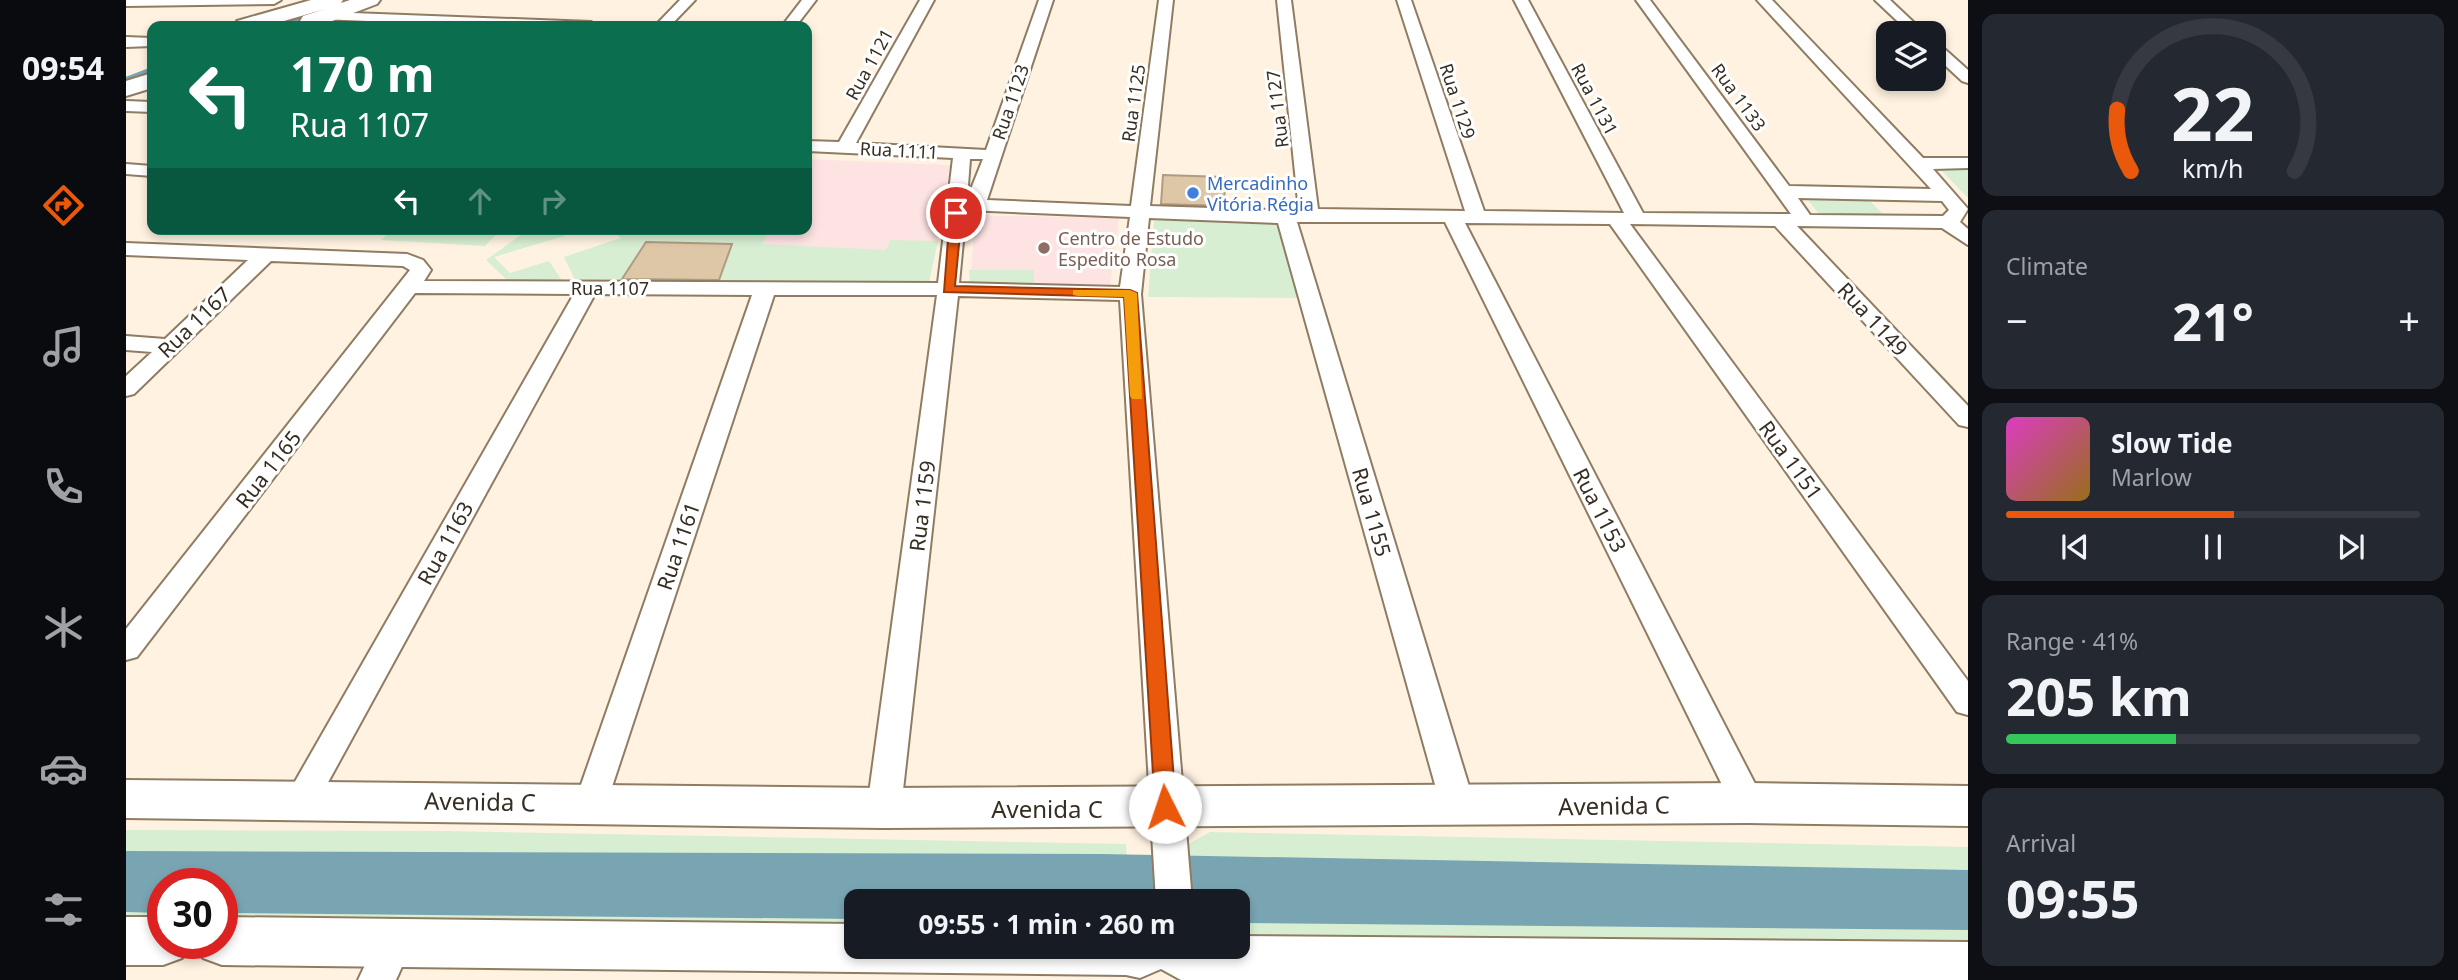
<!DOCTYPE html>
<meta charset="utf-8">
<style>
:root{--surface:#171b24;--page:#242831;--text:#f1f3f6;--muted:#9ea1a6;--line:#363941;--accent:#ea580c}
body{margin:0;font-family:"Noto Sans",sans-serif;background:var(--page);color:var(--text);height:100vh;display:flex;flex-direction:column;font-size:26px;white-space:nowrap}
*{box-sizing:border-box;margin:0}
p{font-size:23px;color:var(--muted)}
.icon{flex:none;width:38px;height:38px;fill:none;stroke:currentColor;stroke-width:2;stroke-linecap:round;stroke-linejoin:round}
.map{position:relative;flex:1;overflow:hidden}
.details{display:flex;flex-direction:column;gap:14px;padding:14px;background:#0d0f14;width:490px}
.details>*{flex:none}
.top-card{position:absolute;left:21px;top:21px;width:665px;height:214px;border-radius:14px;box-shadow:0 4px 10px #0003;background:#0b6e4f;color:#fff;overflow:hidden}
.buttons{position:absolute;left:1750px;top:21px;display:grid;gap:14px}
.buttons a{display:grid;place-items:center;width:70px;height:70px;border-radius:14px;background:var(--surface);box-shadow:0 4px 10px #0003;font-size:35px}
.speed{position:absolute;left:21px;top:868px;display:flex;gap:14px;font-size:35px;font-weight:700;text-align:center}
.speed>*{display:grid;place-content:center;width:91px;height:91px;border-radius:50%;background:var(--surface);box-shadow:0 4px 10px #0003;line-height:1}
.speed .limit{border:10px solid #d22;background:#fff;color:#111}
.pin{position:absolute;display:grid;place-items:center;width:60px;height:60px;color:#fff;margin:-30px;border:4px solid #fff;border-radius:50%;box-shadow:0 2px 7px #0007}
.me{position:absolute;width:77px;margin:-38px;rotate:356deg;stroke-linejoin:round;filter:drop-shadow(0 0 5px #0008)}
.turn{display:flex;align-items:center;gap:24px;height:147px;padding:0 28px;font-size:32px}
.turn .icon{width:91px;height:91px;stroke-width:2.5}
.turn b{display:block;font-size:49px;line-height:60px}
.lanes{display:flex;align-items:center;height:66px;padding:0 28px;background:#0003;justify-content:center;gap:35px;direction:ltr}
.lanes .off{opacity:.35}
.big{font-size:52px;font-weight:700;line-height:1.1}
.details .tile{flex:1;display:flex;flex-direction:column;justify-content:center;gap:10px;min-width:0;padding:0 24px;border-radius:14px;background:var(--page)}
.details .dial{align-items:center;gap:0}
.dial svg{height:182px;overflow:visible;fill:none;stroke:var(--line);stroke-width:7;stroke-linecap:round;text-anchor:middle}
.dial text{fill:var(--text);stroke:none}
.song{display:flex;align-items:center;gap:21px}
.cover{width:84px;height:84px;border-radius:10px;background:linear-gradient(135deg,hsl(310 70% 55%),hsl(40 70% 35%))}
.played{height:7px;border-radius:4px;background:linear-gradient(90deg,var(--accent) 55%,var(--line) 55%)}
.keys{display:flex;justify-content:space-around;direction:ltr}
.heat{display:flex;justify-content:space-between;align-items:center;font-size:38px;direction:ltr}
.charge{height:10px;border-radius:5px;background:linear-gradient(90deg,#34c759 41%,var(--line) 0)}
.trip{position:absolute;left:718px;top:889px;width:406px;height:70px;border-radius:14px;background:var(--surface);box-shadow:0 4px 10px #0003;font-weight:700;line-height:70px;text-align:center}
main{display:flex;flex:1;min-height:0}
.dock{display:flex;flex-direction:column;width:126px;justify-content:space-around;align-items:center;background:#090b0e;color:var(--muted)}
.dock .icon{width:49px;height:49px}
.dock .active{color:var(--accent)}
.dock b{font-size:32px;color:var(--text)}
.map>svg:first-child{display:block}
.education{fill:#fee3e3}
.green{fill:#d7eed2;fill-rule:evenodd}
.water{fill:#79a5b2}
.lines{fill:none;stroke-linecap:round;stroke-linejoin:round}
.stream{stroke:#79a5b2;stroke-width:6}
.building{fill:#dec7a7;stroke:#af9c82;stroke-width:2}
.street-casing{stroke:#8f7c63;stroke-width:4}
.secondary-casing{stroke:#8f7c63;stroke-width:4}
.street{fill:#fff;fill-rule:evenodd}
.secondary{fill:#fff;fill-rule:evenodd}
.route{fill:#ea580c;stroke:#983908;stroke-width:2}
.slow{fill:#f59e0b}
.shop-dot{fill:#3f7fe0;stroke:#fff;stroke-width:2.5}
.education-dot{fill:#8d6e63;stroke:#fff;stroke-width:2.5}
.labels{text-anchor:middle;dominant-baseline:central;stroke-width:6;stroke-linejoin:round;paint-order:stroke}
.far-street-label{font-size:18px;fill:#362e23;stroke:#fff}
.far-shop-label{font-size:18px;fill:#366cbe;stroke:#fff;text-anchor:start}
.far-education-label{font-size:18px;fill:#785e54;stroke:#fff;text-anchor:start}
.street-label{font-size:21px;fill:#362e23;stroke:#fff}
.near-street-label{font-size:24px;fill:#362e23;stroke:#fff}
</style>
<main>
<nav class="dock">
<b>09:54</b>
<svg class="icon active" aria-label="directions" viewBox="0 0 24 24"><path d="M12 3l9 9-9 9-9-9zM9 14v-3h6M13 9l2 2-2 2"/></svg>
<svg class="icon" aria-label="music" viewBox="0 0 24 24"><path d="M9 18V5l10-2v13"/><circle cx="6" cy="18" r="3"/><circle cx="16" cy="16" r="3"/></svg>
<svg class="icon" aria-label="phone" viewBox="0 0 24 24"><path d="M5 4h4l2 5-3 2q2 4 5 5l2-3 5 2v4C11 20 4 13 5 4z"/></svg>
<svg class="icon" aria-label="climate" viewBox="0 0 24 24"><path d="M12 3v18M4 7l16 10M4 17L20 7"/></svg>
<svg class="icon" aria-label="car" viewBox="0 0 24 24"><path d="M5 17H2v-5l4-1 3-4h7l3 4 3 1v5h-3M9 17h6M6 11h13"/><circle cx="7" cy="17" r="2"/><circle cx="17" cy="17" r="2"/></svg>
<svg class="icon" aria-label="filters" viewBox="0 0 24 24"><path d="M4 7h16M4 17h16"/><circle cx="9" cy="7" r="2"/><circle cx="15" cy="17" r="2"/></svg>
</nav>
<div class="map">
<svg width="1842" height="980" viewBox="0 0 1842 980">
<rect width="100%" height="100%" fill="#fff2e1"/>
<path class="education" d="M681,159l143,6 -21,117 -198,-38 -85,-2 9,-13h152z
M849,215l144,3 -9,68h-140z"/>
<path class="green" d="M1818,167h24v31l-27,-28z
M1682,200l62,1 13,13h-64z
M1028,220l130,4 19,74 -155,-1z
M267,229h108l-16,17 -104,-6z
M403,229h58l-93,28 16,16 39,-12 14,21 -55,-1 -22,-21z
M484,229h160l-8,15 124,6 4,-10 48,1 -9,41h-211l13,-38 -85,-2 -27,41 -43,-1 -12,-25 57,-19z
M843,270h65v16h-64z
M0,830l320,1 680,13 3,57h-273v46h270l-2,15 -998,-9zM37,884h59v59h-59z
M1084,832l758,15v109l-758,-8 27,-1v-46h-43l-9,-55z"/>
<path class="water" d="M0,851l975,3 867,16v60l-731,-7v-22h-381v18l-634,-6v-29h-59v29l-37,-1z"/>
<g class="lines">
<path class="stream" d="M147,26l42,-14
M0,80l26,-10"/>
</g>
<path class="building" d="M1037,175l61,2 1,29 -64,-2z
M520,242l86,2 -13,36 -97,-1z"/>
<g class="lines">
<defs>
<path id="street" d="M0,0h155l-7,4 -148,2z
M554,0h15l-25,26h-15z
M676,0h14l-20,26h-14z
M794,0h14l-78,143 130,7 53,-150h14l-66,200 144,6 28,-206h14l-23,206 149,5 -22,-211h14l27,209 147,2 -68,-211h14l73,211 140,2 -110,-213h14l115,213 148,1 -155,-214h14l139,186 142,3 -174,-189h15l151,158h45v10l-35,1 35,40 -8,13 8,7v16l-26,-17 -145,-2 171,180v21l-9,-2 -184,-199 -145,-2 338,457v34l-11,-3 -347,-488 -145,-1 300,580 -5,9 -12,4 -12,-4 -5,-9 -286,-581h-148l178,584 -5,9 -12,4 -12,-4 -5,-9 -163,-583 -129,-5 -8,76 51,607h-36l-36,-601 -162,-4 -57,512 -5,9 -12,4 -12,-4 -5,-9 70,-513h-163l-170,516 -12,4 -12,-4 -5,-9 177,-507 -157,-1 -281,514 -12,4 -12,-4 -5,-9 289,-505 -159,-1 -278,364 -11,3v-31l284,-359 -7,-4 -132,-5 -137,133 -8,2v-20l26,-24 -26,-2v-14l39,3 83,-79 -122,-5v-12l281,11 16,6 8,10 -7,11 514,2 15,-125 -146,-7v-10l32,1zM844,159h13l-16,40zM1672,198l144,3 7,9 -6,6 -133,-1zM840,210l164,7 -10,70 -161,-4z
M1749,0h15l35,33h-15z
M200,12l265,10 7,4h-116l-161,-7v-6z
M0,37l26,1v8l-26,1z
M1808,43l5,1 29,26v13l-6,-2 -28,-26z
M0,101l26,1v10l-26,-1z
M0,164l26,2v10l-26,-2z
M268,926l13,5 6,11 -17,38h-38l23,-49z"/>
<path id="secondary" d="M185,0h32l-2,3 9,-3h30l-3,4 -58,22h-16l-3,-5 3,-5 22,-7 -58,17h-33l3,-5z
M26,73v15l-26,8v-15z
M0,780l758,8 864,-5 220,3v40l-220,-3 -864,5 -758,-10z
M0,917h37v26h26l-7,15 -19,7h-37z
M96,917l634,7v23h381v-11l731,6v38h-787l-20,-11 -21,9 -14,-3 -904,-10 -19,-7 -7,-15h26z"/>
</defs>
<use href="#street" class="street-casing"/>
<use href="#secondary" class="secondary-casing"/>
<use href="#street" class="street"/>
<use href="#secondary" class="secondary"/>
</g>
<path class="route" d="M830,210l6,3 -7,73 175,4 7,3 39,514 -3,6h-15l-3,-6 -31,-510 -180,-5 6,-79z"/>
<path class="slow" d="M947,290h57l7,3 5,106h-10l-2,-3 -6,-99 -46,-1 -5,-1z"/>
<circle class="shop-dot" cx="1067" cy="193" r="7"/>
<circle class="education-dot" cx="918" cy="248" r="7"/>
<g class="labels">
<g class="far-street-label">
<text transform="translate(743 64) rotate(-61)">Rua 1121</text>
<text transform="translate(1613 97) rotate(54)">Rua 1133</text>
<text transform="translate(1469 99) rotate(62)">Rua 1131</text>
<text transform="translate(1332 101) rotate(72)">Rua 1129</text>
<text transform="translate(884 102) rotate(-71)">Rua 1123</text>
<text transform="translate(1007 103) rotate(-82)">Rua 1125</text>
<text transform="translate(1151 109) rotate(-97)">Rua 1127</text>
<text transform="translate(773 150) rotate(3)">Rua 1111</text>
<text x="484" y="288">Rua 1107</text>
</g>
<g class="far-shop-label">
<text x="1081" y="183">Mercadinho<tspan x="1081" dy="21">Vitória Régia</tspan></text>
</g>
<g class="far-education-label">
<text x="932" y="238">Centro de Estudo<tspan x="932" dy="21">Espedito Rosa</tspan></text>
</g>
<g class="street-label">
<text transform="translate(1747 319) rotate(47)">Rua 1149</text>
<text transform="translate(68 322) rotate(-44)">Rua 1167</text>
<text transform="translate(1665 460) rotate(54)">Rua 1151</text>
<text transform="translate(142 469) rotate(-52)">Rua 1165</text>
<text transform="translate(796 506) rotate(-83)">Rua 1159</text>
<text transform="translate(1474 510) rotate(63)">Rua 1153</text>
<text transform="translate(1246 512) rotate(74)">Rua 1155</text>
<text transform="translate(319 543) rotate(-61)">Rua 1163</text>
<text transform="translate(552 546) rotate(-71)">Rua 1161</text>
</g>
<g class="near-street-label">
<text transform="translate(354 801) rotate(1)">Avenida C</text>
<text transform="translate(1488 805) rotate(-1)">Avenida C</text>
<text x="921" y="808">Avenida C</text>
</g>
</g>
</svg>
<div class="buttons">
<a><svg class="icon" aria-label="layers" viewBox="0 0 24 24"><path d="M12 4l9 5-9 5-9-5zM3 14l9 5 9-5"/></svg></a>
</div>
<div class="speed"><div class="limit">30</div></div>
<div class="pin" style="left:830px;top:213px;background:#d93025"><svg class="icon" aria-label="arrive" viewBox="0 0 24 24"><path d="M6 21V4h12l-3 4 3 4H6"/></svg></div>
<svg class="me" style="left:1039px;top:807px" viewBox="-20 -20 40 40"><circle r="19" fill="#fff"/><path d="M0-13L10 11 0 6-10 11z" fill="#ea580c"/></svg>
<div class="trip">09:55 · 1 min · 260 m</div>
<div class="top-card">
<div class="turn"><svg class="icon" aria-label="left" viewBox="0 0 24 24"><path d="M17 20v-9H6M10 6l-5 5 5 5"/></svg><div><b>170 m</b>Rua 1107</div></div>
<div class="lanes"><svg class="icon" aria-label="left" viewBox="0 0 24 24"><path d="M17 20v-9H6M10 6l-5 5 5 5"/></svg><svg class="icon off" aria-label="ahead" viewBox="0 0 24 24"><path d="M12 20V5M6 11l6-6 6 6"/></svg><svg class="icon off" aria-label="right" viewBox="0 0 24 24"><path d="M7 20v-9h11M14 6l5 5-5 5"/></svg></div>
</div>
</div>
<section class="details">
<div class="tile dial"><svg viewBox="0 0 100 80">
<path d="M14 69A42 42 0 1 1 86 69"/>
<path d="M14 69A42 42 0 0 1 8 42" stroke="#ea580c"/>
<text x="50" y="56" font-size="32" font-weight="700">22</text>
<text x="50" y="72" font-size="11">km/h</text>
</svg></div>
<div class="tile"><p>Climate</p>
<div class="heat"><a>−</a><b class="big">21°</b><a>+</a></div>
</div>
<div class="tile">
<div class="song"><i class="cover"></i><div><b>Slow Tide</b><p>Marlow</p></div></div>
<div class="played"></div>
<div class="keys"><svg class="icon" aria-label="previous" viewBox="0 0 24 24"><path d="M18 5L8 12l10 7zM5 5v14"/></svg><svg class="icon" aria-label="pause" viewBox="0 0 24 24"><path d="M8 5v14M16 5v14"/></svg><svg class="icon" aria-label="next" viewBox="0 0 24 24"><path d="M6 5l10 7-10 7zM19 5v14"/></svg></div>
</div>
<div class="tile"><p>Range · 41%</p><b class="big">205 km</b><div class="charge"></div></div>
<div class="tile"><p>Arrival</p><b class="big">09:55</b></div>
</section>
</main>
